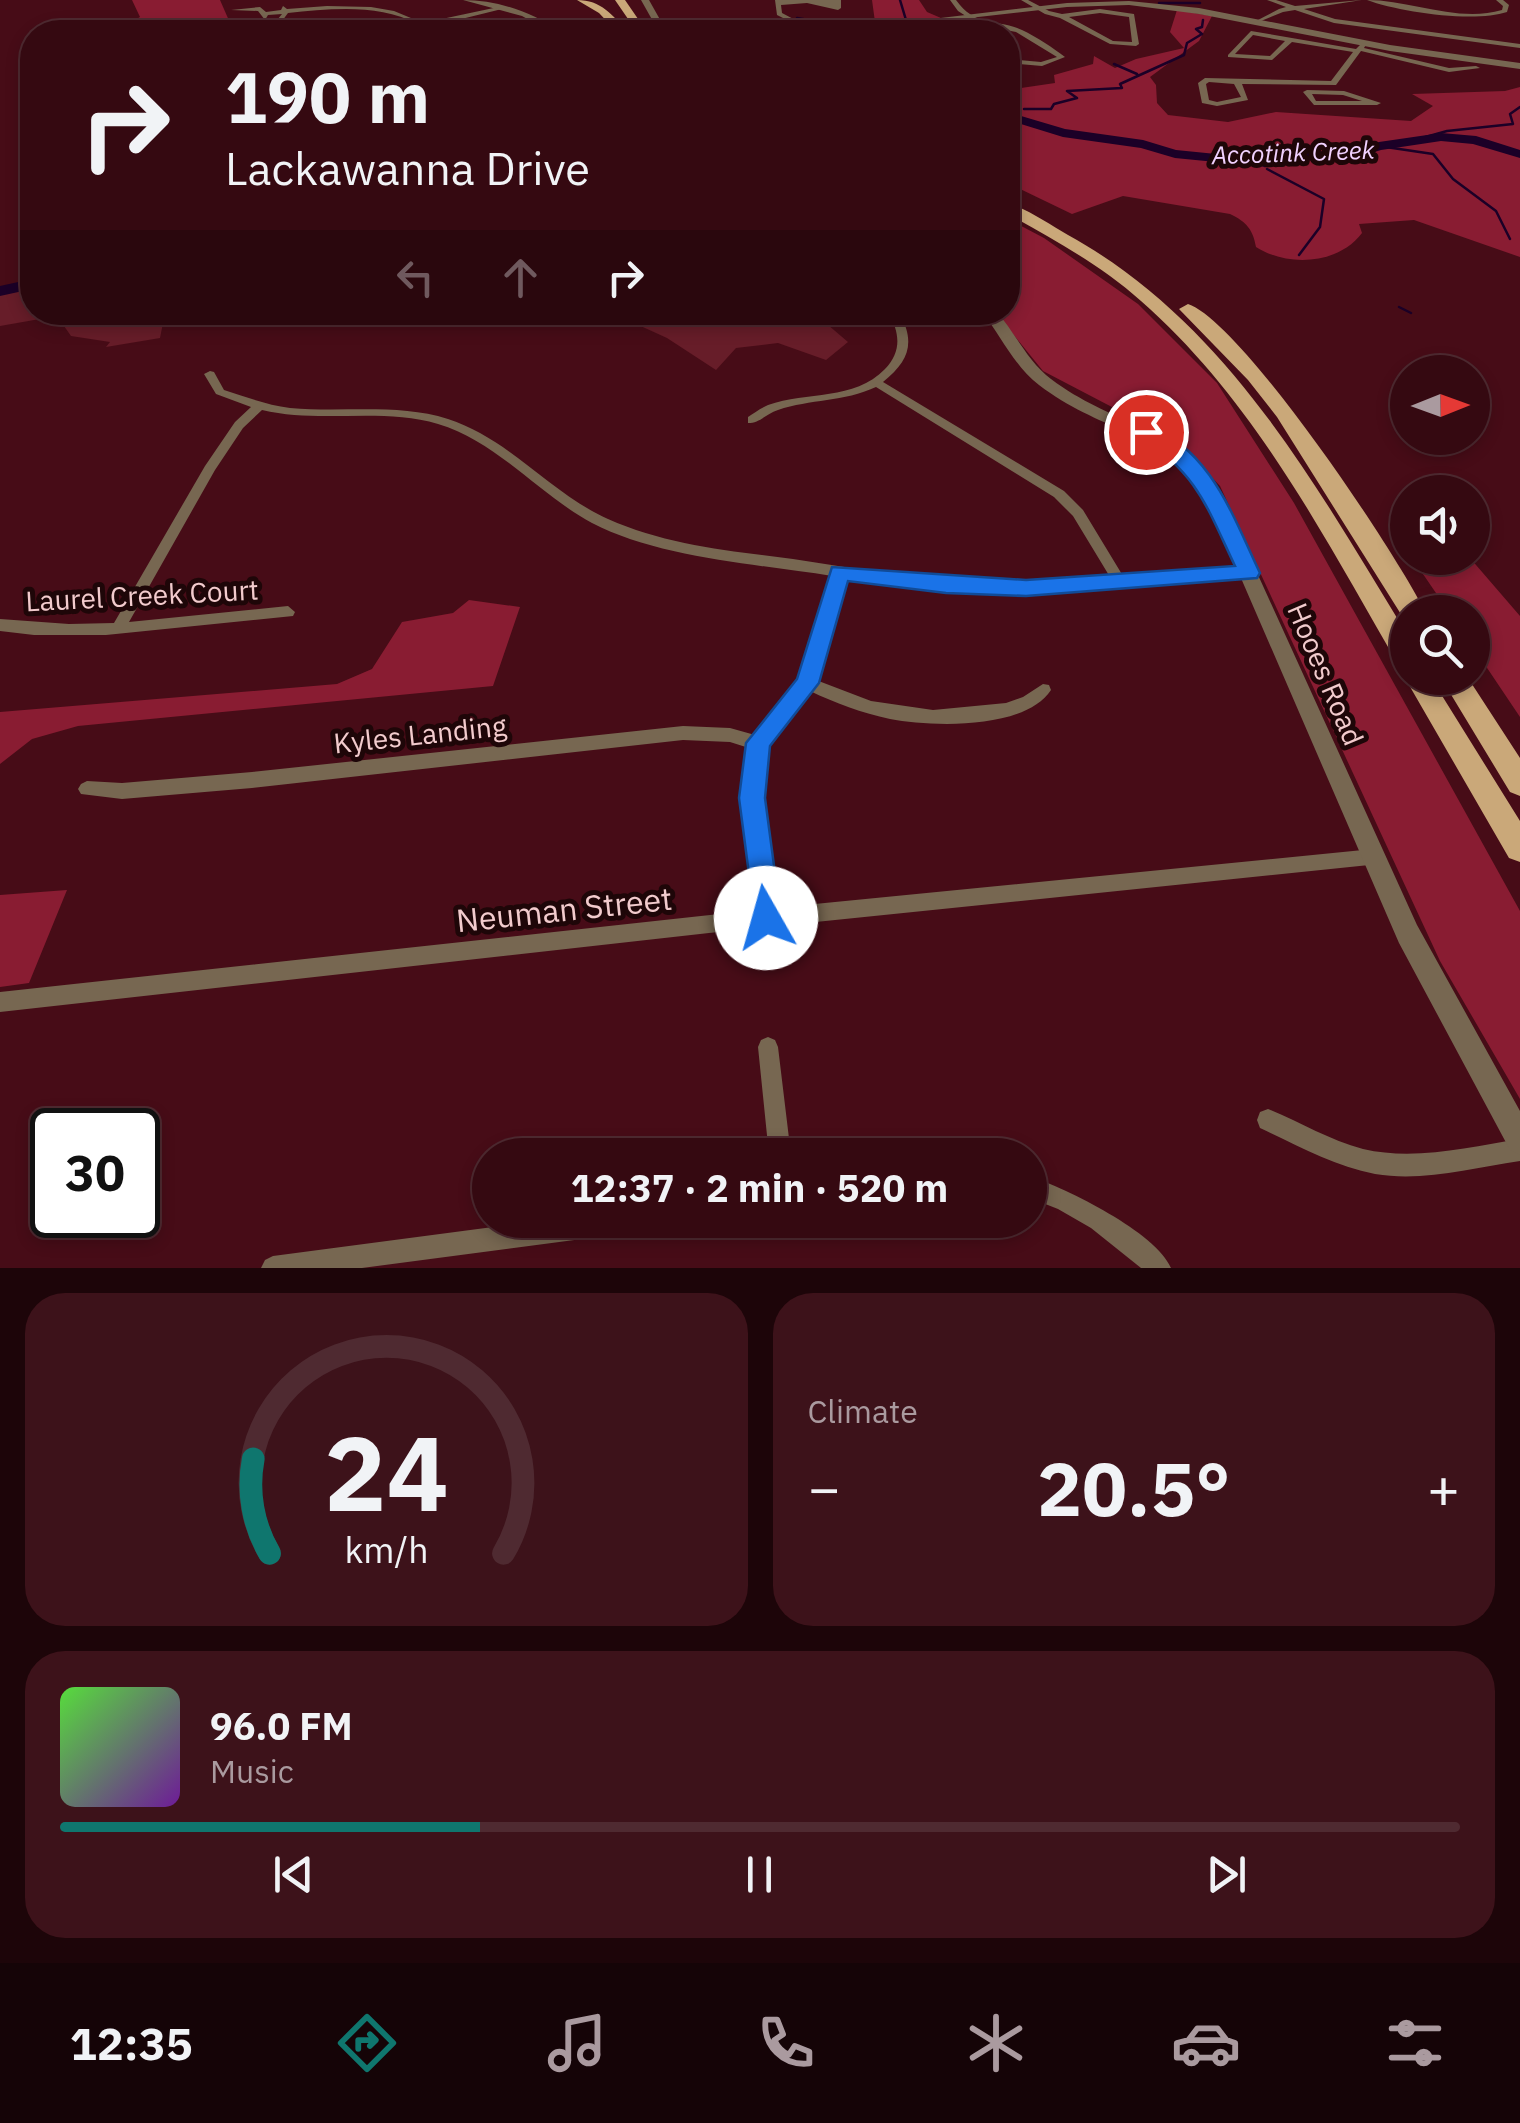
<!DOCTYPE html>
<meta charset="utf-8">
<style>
:root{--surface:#350911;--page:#3d121a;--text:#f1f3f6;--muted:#aa9a9f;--line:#4f2a31;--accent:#0f766e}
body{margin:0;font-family:"IBM Plex Sans",sans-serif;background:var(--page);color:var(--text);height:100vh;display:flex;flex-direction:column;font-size:38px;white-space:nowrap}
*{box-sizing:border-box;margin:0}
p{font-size:32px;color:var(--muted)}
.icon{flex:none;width:55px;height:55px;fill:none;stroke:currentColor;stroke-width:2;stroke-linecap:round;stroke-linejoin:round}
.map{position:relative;height:1268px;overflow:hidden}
.drawer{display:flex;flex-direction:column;gap:25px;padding:25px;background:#1d0509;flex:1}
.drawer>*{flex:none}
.top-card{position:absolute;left:20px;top:20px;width:1000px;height:305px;border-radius:40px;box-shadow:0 5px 15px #0003,0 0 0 2px var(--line);background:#350911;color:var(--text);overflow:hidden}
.needle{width:65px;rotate:89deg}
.fabs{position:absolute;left:1390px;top:355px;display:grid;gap:20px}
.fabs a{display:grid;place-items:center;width:100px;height:100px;border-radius:50%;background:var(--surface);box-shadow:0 5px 15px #0003,0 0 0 2px var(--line);font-size:50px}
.speed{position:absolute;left:30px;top:1108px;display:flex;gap:20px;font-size:50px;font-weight:700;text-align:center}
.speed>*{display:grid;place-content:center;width:130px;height:130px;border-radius:50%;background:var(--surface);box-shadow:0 5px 15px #0003,0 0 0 2px var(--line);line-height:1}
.speed .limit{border:5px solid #111;border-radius:15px;background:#fff;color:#111}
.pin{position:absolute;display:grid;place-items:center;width:85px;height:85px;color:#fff;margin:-42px;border:5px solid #fff;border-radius:50%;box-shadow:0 2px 10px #0007}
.me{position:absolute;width:110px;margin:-55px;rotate:353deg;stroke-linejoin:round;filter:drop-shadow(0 0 8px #0008)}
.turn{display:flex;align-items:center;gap:35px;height:210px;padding:0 40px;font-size:45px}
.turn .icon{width:130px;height:130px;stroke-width:2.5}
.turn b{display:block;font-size:70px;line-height:85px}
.lanes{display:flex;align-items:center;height:95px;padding:0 40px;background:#0003;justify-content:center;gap:50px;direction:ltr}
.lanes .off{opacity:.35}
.big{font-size:75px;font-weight:700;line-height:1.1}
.drawer .widget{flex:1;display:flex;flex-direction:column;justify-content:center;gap:15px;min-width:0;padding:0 35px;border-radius:40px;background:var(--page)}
.drawer .dial{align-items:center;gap:0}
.dial svg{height:260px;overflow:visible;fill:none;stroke:var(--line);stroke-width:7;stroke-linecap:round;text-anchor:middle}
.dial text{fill:var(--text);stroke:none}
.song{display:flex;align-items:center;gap:30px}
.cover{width:120px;height:120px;border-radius:15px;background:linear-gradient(135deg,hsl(110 70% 55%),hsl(280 70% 35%))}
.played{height:10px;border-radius:5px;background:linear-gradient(90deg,var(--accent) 30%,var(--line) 30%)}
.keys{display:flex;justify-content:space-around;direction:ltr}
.heat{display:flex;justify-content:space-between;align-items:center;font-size:55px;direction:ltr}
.drawer .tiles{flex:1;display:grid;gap:25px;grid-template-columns:1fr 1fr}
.widget:last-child{grid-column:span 2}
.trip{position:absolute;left:472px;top:1138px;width:575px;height:100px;border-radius:50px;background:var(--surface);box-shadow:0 5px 15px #0003,0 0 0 2px var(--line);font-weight:700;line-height:100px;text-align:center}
.dock{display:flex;height:160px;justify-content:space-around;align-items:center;background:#150407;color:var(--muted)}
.dock .icon{width:70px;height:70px}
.dock .selected{color:var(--accent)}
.dock b{font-size:45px;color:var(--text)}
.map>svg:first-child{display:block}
.green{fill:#671d29}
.forest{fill:#891c32}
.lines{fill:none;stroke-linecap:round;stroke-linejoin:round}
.stream{stroke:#1b0027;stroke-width:2.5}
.river{fill:#1b0027;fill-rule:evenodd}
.minor{fill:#776751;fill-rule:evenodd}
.tertiary{fill:#776751;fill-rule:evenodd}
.primary{fill:#caa879;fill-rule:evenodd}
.route{fill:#1a73e8;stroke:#114b97;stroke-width:2.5}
.labels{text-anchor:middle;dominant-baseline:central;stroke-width:10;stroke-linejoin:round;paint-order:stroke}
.far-water-label{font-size:25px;font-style:italic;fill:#f0d1fe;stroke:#1e0608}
.street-label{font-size:28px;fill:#f2cbcd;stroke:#1e0608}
.near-street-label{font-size:32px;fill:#f2cbcd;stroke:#1e0608}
</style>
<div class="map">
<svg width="1520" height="1268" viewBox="0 0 1520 1268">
<rect width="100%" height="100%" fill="#470c17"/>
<path class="green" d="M32,285v27l133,1 -5,25 -54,9 4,-5 -39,-6 -14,-20 -57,10v-35z
M612,313h202l34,29 -22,18 -48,-17 -42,5 -20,22 -49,-32z"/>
<path class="forest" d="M132,0h88l14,32h-110v-6l16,-9z
M872,0h47l8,12 14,6 -66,4z
M1177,10l35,6 -13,25 -49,36 6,8 1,18 11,12 60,7 48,-10 135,9 22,-15 -21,-12 93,-3 15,-4v170l-106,-37 -55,4 3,9c-24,32 -75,34 -106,14 -3,-17 -9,-25 -26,-33l-107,-18 -51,18 -64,-31v-93l47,-7 -1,-8 39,-11 1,-8 21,12 21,-9 48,-11 -14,-16z
M1008,219l36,19 94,66 79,79 77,120 226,408v188l-80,-138 -220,-475 -43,-45 -134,-70 -47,-58 12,-1z
M1412,558h58l50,58v101l-47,-70 -1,-35h-23z
M469,600l51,7 -27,79 -415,40 -46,13 -32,25v-52l337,-28 35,-15 30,-47 51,-9z
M67,890l-38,93 -29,4v-92z"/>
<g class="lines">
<path class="stream" d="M900,0l6,20
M1159,3h41
M797,18l41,7
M905,28l2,4
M871,32h5
M1114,64l23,10
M1024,109h27l3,-5 23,-6 -10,-7 55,-3 -2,-4 64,-29 3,-12 15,-9 -6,-5 6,-2 1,-7
M1008,113l6,-2
M1422,138l25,-7 66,-7 -3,-10 10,-7
M1379,146l54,8 20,25 43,32 14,28
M1246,159l19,7
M1267,169l57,30 -4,28 -21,28
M1399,307l12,6"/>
<path class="river" d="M1008,112l57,17 78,11 33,10 50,5 128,-5 25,-8 62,-9 35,3 44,14v8l-47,-14 -32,-3 -60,9 -26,8 -129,5 -51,-5 -34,-10 -78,-11 -55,-17z
M32,279v10l-32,7v-10z"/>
<path class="minor" d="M775,0h66v8l-3,2 -31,-7 -26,2 1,8 36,19h-7l-34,-17z
M950,0h6c20,28 40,18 66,30 15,7 31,18 43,27l-23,9 -34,-3v-4l33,3 16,-5 -41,-25 -26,-5 -6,5h-6l5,-5 -25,-16z
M1021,0h7l21,11 13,3 38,-5 34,5 5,30 -3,2 -26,-2 -50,-26 -15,-4zM1100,13l29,4 3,25 -19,-1 -44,-24z
M1267,0h9l19,6 67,-6 -58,9 31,10 185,25v4l-186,-25 -39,-13 -12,2 -27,11v-2l23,-12 7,-2z
M1367,0c44,0 91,23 135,10l1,-4 -7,-6h7l6,5 -2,7c-33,11 -108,0 -140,-12z
M283,6l4,3 40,-3 44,1 23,4 29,12 80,-17 3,2 -81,20 -41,4 33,-8c-38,-21 -88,-15 -129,-11l-9,12 4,7h-6l-4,-7 9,-11 -14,1 -3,5 -7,-9 -27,-1 29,-3 6,5 15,-2z
M1251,31l105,18 8,-8 3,2 -3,5 85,20 27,-2 4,2 -31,4 -88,-21 -25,34 -94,-1 6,16 -31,6 -15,-3 -4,-20 7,-5 126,3 22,-29 -61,-10 -20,18 -44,-3v-2zM1253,35l32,6 -15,15 -35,-2zM1209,82l25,2 7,13 -24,5 -8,-2 -3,-16z
M1307,90l37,1 37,12 -4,2h-63l-11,-13zM1312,94l31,1 19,6h-46z
M888,312h11c17,31 10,49 -16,70l181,109 19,19 40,66 99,-8h27l7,5 -7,5 -55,2 -137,12 -57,1 -58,-3 -97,-12 -29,102 55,21 62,9 73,-7 17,-6 20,-13 6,1 2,5c-26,40 -119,37 -161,29 -28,-6 -55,-16 -80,-28l-44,54 -5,53 13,110 599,-59 6,3 3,6 -3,6 -670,69 -709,79v-20l756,-82 -13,-112 6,-50 -19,-6 -47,-2 -431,48 -130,11 -41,-5 -3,-5 3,-5 6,-3 35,2 130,-11 431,-46 47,2 25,7 45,-55 32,-104c-74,-12 -173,-18 -240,-53 -54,-29 -94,-81 -154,-99 -57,-17 -118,0 -176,-14l-19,18 -28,42 -86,152 159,-16 7,6 -2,4 -187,19h-72l-34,-4v-12l69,5 45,-1 91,-157 30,-44 16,-15 -35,-13 -12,-20 6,-3 4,1 10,18c22,7 43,15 66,18 53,5 107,-5 158,11 62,20 102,74 160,100 58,26 123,32 185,40 60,9 120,20 180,23 46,2 91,-1 137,-5l-37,-61 -19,-19 -178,-110c-32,15 -66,12 -98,23 -12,4 -18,13 -30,13v-6c6,-4 13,-9 20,-12 39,-14 86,-4 117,-36 17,-18 15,-36 3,-57z
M768,1037l7,3 3,7 13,108h-22l-11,-108 3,-7z
M1268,1109c32,13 61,31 95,40 52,12 106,-2 157,-10v22c-48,7 -97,21 -145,13 -41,-8 -78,-29 -115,-46l-3,-8 3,-8z
M1030,1176c37,13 126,56 141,92h-30l-50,-40 -33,-19 -28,-11z
M547,1220h100l-4,8 -8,4 -273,36h-101l4,-8 8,-4z"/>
<path class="tertiary" d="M463,0c34,0 70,12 97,32h-9l-29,-16z
M641,0h8l18,32h-8z
M1129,1l70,7 191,37 130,18v6l-130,-18 -191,-37 -70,-9 -62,2 -221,25h-23l244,-29z
M982,312h15c19,22 31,50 54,67 61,46 114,42 168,110l198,436 103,186v44l-10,-5 -111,-207 -194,-448c-51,-67 -106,-64 -166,-110 -24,-18 -38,-49 -57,-73z"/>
<path class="primary" d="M577,0c24,0 36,15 50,32h-10l-18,-19z
M615,0h10l22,32h-10z
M1008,203c21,7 41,21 60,32 160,88 248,251 340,401v33l-9,-3c-75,-129 -144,-265 -258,-365 -40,-36 -87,-61 -133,-87z
M1188,304c54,18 210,251 237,308h-17v8l-4,-1 -127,-202 -29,-37 -69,-71z
M1408,673v5h23l89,143v41l-11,-4 -100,-173 -4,-7z
M1441,678h27l52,80v38l-10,-4z"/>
</g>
<path class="route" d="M1146,426c64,20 88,93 114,147l-3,5 -231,18 -80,-3 -98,-12 -29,102 -49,63 -5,52 16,120 -5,10 -10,4 -10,-4 -17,-130 7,-55 51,-64 35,-112 194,13 209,-14c-29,-61 -37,-91 -95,-130v-9z"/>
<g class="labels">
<g class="far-water-label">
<text transform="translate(1293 152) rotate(-2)">Accotink Creek</text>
</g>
<g class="street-label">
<text transform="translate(142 595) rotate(-3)">Laurel Creek Court</text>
<text transform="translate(1326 674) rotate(67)">Hooes Road</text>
<text transform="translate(420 734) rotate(-6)">Kyles Landing</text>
</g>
<g class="near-street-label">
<text transform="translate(564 909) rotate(-6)">Neuman Street</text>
</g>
</g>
</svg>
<div class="fabs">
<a><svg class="needle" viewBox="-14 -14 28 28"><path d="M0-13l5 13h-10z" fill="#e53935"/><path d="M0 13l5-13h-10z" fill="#aa9a9f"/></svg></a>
<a><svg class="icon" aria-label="sound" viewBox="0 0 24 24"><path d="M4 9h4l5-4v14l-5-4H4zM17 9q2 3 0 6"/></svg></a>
<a><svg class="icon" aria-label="search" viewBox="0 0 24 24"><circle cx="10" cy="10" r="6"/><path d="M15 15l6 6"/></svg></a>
</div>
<div class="speed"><div class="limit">30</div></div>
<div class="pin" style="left:1146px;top:432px;background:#d93025"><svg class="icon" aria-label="arrive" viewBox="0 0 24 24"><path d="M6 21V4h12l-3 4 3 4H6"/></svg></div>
<svg class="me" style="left:766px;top:918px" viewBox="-20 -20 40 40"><circle r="19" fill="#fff"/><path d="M0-13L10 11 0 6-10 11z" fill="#1a73e8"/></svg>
<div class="trip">12:37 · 2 min · 520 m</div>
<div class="top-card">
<div class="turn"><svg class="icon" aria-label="right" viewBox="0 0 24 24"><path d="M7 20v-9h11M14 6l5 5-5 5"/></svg><div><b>190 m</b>Lackawanna Drive</div></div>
<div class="lanes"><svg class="icon off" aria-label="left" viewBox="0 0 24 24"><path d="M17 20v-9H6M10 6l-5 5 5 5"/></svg><svg class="icon off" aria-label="ahead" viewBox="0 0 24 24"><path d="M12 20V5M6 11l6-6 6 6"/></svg><svg class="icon" aria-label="right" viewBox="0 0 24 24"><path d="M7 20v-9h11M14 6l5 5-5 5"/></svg></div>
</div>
</div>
<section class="drawer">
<div class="tiles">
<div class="widget dial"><svg viewBox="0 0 100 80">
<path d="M14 69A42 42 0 1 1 86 69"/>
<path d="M14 69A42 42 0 0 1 9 40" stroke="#0f766e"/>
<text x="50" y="56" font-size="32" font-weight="700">24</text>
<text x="50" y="72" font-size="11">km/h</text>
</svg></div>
<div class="widget"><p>Climate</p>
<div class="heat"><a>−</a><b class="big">20.5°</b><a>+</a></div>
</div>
<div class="widget">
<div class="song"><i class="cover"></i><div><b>96.0 FM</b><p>Music</p></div></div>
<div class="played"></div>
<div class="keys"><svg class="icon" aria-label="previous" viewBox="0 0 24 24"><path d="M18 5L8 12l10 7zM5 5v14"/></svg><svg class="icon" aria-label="pause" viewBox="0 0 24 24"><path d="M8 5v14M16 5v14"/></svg><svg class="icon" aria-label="next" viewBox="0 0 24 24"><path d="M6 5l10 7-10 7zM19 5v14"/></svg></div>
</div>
</div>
</section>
<nav class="dock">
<b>12:35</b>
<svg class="icon selected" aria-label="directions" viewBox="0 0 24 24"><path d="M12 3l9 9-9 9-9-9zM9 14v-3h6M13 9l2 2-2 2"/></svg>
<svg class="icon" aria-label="music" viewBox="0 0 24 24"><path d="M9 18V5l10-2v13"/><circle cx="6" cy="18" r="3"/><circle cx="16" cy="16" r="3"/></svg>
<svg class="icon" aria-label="phone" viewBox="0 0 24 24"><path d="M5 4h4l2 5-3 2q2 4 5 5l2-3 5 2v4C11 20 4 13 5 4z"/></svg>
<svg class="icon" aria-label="climate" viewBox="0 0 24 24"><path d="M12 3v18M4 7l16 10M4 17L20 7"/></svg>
<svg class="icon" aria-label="car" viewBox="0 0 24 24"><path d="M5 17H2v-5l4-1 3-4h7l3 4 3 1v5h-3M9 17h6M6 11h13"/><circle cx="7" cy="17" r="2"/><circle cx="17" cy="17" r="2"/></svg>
<svg class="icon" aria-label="filters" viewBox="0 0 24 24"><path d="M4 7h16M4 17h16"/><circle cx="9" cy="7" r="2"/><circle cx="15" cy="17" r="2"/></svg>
</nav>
